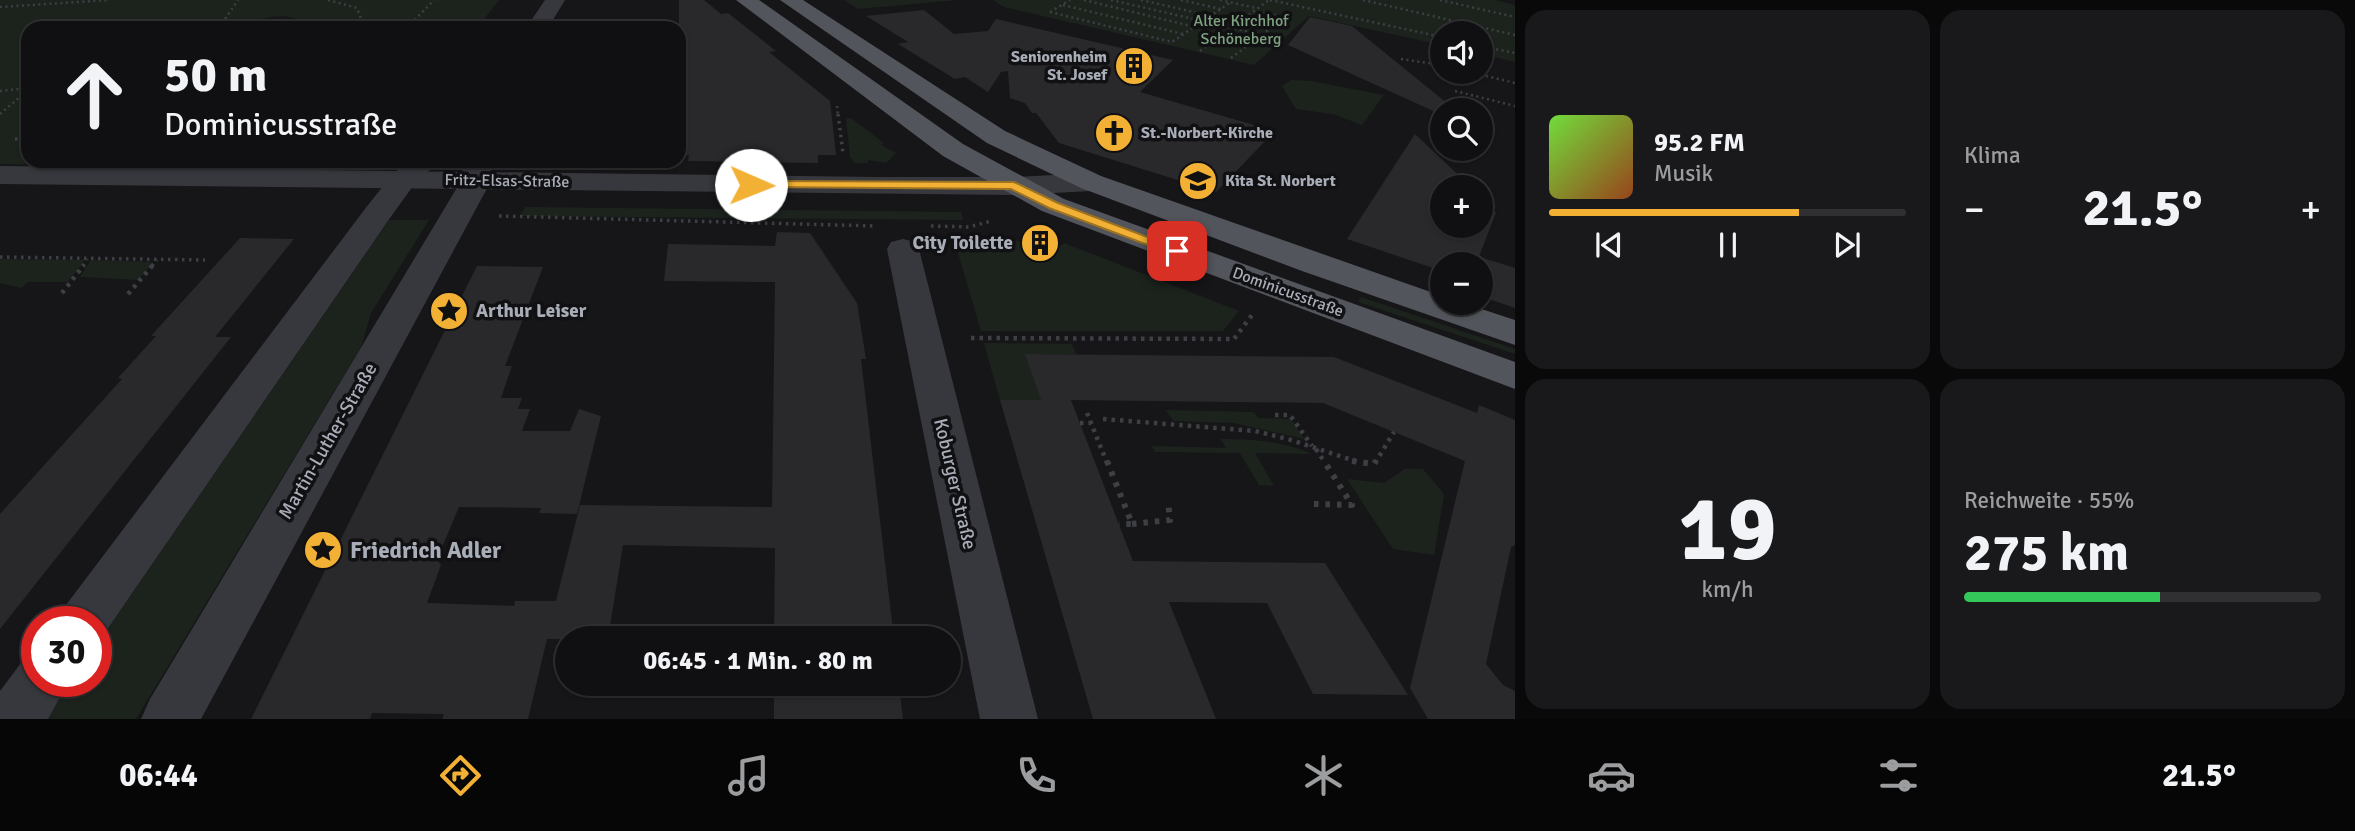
<!DOCTYPE html>
<html lang="de">
<meta charset="utf-8">
<style>
:root{--surface:#101012;--page:#19191b;--text:#f1f3f6;--muted:#9c9d9f;--line:#303032;--accent:#f2b134}
body{margin:0;font-family:Signika,sans-serif;background:var(--page);color:var(--text);height:100vh;display:flex;flex-direction:column;font-size:26px;white-space:nowrap}
*{box-sizing:border-box;margin:0}
p{font-size:23px;color:var(--muted)}
.icon{flex:none;width:38px;height:38px;fill:none;stroke:currentColor;stroke-width:2;stroke-linecap:round;stroke-linejoin:round}
.map{position:relative;flex:1;overflow:hidden}
.side{display:flex;flex-direction:column;gap:10px;padding:10px;background:#09090a;width:840px}
.side>*{flex:none}
.hud{position:absolute;left:21px;top:21px;width:665px;height:147px;border-radius:21px;box-shadow:0 2px 5px #0004,0 0 0 2px var(--line);background:#101012;color:var(--text);overflow:hidden}
.controls{position:absolute;left:1430px;top:21px;display:grid;gap:14px}
.controls a{display:grid;place-items:center;width:63px;height:63px;border-radius:50%;background:var(--surface);box-shadow:0 2px 5px #0004,0 0 0 2px var(--line);font-size:35px}
.speed{position:absolute;left:21px;top:606px;display:flex;gap:14px;font-size:35px;font-weight:700;text-align:center}
.speed>*{display:grid;place-content:center;width:91px;height:91px;border-radius:50%;background:var(--surface);box-shadow:0 2px 5px #0004,0 0 0 2px var(--line);line-height:1}
.speed .limit{border:10px solid #d22;background:#fff;color:#111}
.pin{position:absolute;display:grid;place-items:center;width:60px;height:60px;color:#fff;margin:-30px;border-radius:14px;box-shadow:0 4px 10px #0006}
.me{position:absolute;width:77px;margin:-38px;rotate:91deg;stroke-linejoin:round;filter:drop-shadow(0 0 5px #0008)}
.turn{display:flex;align-items:center;gap:24px;height:147px;padding:0 28px;font-size:32px}
.turn .icon{width:91px;height:91px;stroke-width:2.5}
.turn b{display:block;font-size:49px;line-height:60px}
.big{font-size:52px;font-weight:700;line-height:1.1}
.side .card{flex:1;display:flex;flex-direction:column;justify-content:center;gap:10px;min-width:0;padding:0 24px;border-radius:21px;background:var(--page)}
.side .dial{align-items:center;gap:0}
.dial b{font-size:91px;line-height:1}
.song{display:flex;align-items:center;gap:21px}
.cover{width:84px;height:84px;border-radius:10px;background:linear-gradient(135deg,hsl(100 70% 55%),hsl(20 70% 35%))}
.played{height:7px;border-radius:4px;background:linear-gradient(90deg,var(--accent) 70%,var(--line) 70%)}
.keys{display:flex;justify-content:space-around;direction:ltr}
.heat{display:flex;justify-content:space-between;align-items:center;font-size:38px;direction:ltr}
.charge{height:10px;border-radius:5px;background:linear-gradient(90deg,#34c759 55%,var(--line) 0)}
.side .tiles{flex:1;display:grid;gap:10px;grid-template-columns:repeat(2,1fr)}
.trip{position:absolute;left:555px;top:626px;width:406px;height:70px;border-radius:35px;background:var(--surface);box-shadow:0 2px 5px #0004,0 0 0 2px var(--line);font-weight:700;line-height:70px;text-align:center}
.tabs{display:flex;height:112px;justify-content:space-around;align-items:center;background:#060607;color:var(--muted)}
.tabs .icon{width:49px;height:49px}
.tabs .current{color:var(--accent)}
.tabs b{font-size:32px;color:var(--text)}
main{display:flex;flex:1;min-height:0}
.map>svg:first-child{display:block}
.green{fill:#1c231d}
.building{fill:#29292c}
.lines{fill:none;stroke-linecap:round;stroke-linejoin:round}
.path-far3{stroke:#3d3f44;stroke-width:2.5;stroke-dasharray:2 3.5;stroke-linecap:butt}
.path-far2{stroke:#3d3f44;stroke-width:3.5;stroke-dasharray:2.5 4.5;stroke-linecap:butt}
.path-far1{stroke:#3d3f44;stroke-width:4.5;stroke-dasharray:3.5 5;stroke-linecap:butt}
.path{stroke:#3d3f44;stroke-width:6;stroke-dasharray:4.5 7;stroke-linecap:butt}
.minor{fill:#37383d;fill-rule:evenodd}
.tertiary{fill:#37383d;fill-rule:evenodd}
.primary{fill:#53555c;fill-rule:evenodd}
.route{fill:#f2b134;stroke:#9d7322;stroke-width:2}
.labels{text-anchor:middle;dominant-baseline:central;stroke-width:7;stroke-linejoin:round;paint-order:stroke}
.far-park-label{font-size:16px;fill:#7fa381;stroke:#111113}
.far-poi-label{font-size:16px;font-weight:bold;fill:#a8adb8;stroke:#111113;text-anchor:start}
.far-street-label{font-size:16px;fill:#a8adb8;stroke:#111113}
.poi-label{font-size:19px;font-weight:bold;fill:#a8adb8;stroke:#111113;text-anchor:end}
.street-label{font-size:19px;fill:#a8adb8;stroke:#111113}
.near-poi-label{font-size:23px;font-weight:bold;fill:#a8adb8;stroke:#111113;text-anchor:start}
</style>
<main>
<div class="map">
<svg width="1515" height="719" viewBox="0 0 1515 719">
<rect width="100%" height="100%" fill="#161618"/>
<path class="green" d="M0,0h499l-22,28h-181l4,-7c-15,-9 -42,-4 -56,7h-216v133h328l-6,8 -350,-5z
M844,0h114l-100,9z
M993,0h502l20,5v57l-34,-8 -1,-21h-38v12l-133,-29 -55,49 -250,-58z
M1291,80l20,1 73,14 -22,30 -29,-11 -37,-5 -14,-23z
M851,118l33,25 -3,2 15,8 -10,10 -18,-3v3h-13l-5,-6 -4,-38z
M525,207l436,5 2,8 -443,-4z
M389,220h40l-58,93 -10,34 -225,372h-90l26,-38h24v-35z
M1000,234l50,20 14,-11 175,68 -16,20h-242l-25,-85z
M0,259l84,1h1l-17,22h-41l-5,6 -22,-5z
M91,260l63,2 -16,18 -58,-3z
M1361,297l154,52v5l-157,-52z
M984,343l88,1 4,10h-50l15,46h-41z
M1166,410l88,2 4,6 33,1 13,20 -70,-16 -61,-2z
M1221,439c33,0 60,2 91,15l-57,-1 19,33 -15,-1 -19,-32 -85,-1 -3,-6 74,2z
M1405,469h18l21,25 -10,61 -41,-6 -46,-70 37,4z"/>
<path class="building" d="M679,0h25l17,14 7,-1 48,38 -7,1 61,49 6,54h-18v8l-130,-2 1,-6h-10z
M924,10l30,24 34,-3 8,-12 177,41 -33,32 135,39 -59,61 -157,-49 -23,-30h-4l-7,-10 -15,-5 -2,-27 -7,1 -13,20 -23,-15 -10,2 -57,-35 10,-2 -42,-26z
M1310,17l42,9 96,78 -6,6v5l-154,-70z
M1415,134l56,53h-29v39h38v-29l16,16 -20,51h-34v7l-95,-32z
M777,232l33,1 47,70 9,56h-5l33,280h-120l1,-91 -152,-3 -15,94h-61l-19,80h-86l2,-5 -72,-1 -2,6h-119l226,-453 66,1 -38,99h7l-11,32h21l-4,11h12l-8,22h48l9,-22 22,7 -24,98 -38,-1 2,-5 -82,-1 -22,52 4,6 -14,38 87,3 1,-5h41l24,-96 192,2 3,-225 -111,-1 4,-37 107,2z
M240,238l54,1 -79,98h16l-231,292v-115l122,-135 -4,-1 38,-42h-5z
M1480,257l35,11v40l-35,-12z
M1025,354l309,3 143,56 2,-8 36,15v125l-4,2 -25,117 17,21 12,6v28h-87l-18,-31 55,-227 -142,-58 -252,-3 62,161 192,2 83,132 -95,-1 -46,-91 -98,-1 47,117h-123l-93,-319h41z
M774,684h125l4,35h-129z"/>
<g class="lines">
<path class="path-far3" d="M328,0l29,8 5,13 -7,7
M1084,0l111,27
M1111,0l165,38
M1141,0l70,16
M1181,0l40,9
M1220,0l36,8
M1270,0l172,37
M1363,0l152,35
M1440,0l75,17
M1063,5l120,29
M0,7l110,-7
M1050,12l122,30 59,-40
M1050,12l20,-12
M413,22l74,1
M219,28l19,-28
M407,28l27,-28
M1480,46l35,7
M1200,51l69,-51
M1231,58l54,-41 -31,-6
M1401,59l41,6
M1470,72l45,11
M0,91l28,-3
M1455,91l60,15
M837,106l1,10
M0,114l28,-24"/>
<path class="path-far2" d="M838,114l5,39
M15,139h13
M499,216l376,10
M931,226l38,1 22,-6
M0,257l205,3
M83,266l4,-7
M152,266l5,-6"/>
<path class="path-far1" d="M62,293l22,-28
M128,294l25,-29
M971,338l263,1 18,-24
M1087,413l20,50
M1275,415h15l22,31
M1103,419l152,12 33,8 73,24
M1080,423h11
M1316,449l9,14
M1375,463l19,-31"/>
<path class="path" d="M1107,461l25,63h-13
M1352,461l22,3 2,-3
M1314,504l38,1 -28,-44
M1132,524l38,-4 -2,-18"/>
<path class="minor" d="M0,166l877,11h137l77,-4 10,3 5,6 -5,6 -10,3 -77,4 -1014,-11z
M903,239l12,3 4,7 119,470h-58l-93,-470 4,-7z"/>
<path class="tertiary" d="M545,0h20l-17,28h-22z
M408,161h31l-26,25 -23,32 -288,419 -6,3v-19h-38l8,-16 302,-400 25,-31z
M463,161h28v20l-290,538h-60l9,-20 311,-518z
M37,657v24h32l-21,38h-48v-28l21,-28z"/>
<path class="primary" d="M736,0h23l204,144 101,55 451,163v27l-473,-178 -99,-55z
M780,0h23l202,131 96,45 341,120v7h21l52,17v25l-213,-74 -221,-83 -94,-45z"/>
</g>
<path class="route" d="M751,181l263,1 44,21 126,48 -2,3h-10l-123,-46 -38,-19 -264,-2v-5z"/>
<defs>
<symbol id="building-disc" viewBox="-11 -11 22 22"><circle r="9.5" fill="#f2b134" stroke="#111113"/><path d="M-4-6H4V6H1V3H-1V6H-4ZM-2.5-4.3h1.7v1.8h-1.7ZM.8-4.3h1.7v1.8H.8ZM-2.5-1h1.7V.8h-1.7ZM.8-1h1.7V.8H.8Z" fill="#111"/></symbol>
<symbol id="church-disc" viewBox="-11 -11 22 22"><circle r="9.5" fill="#f2b134" stroke="#111113"/><path d="M-1.2-6h2.4v3.5h3.3v2.4h-3.3V6h-2.4V-.1h-3.3v-2.4h3.3Z" fill="#111"/></symbol>
<symbol id="school-disc" viewBox="-11 -11 22 22"><circle r="9.5" fill="#f2b134" stroke="#111113"/><path d="M0-5L7-2L0 1L-7-2ZM-4 1L0 2.5L4 1V4Q0 6-4 4Z" fill="#111"/></symbol>
<symbol id="sight-disc" viewBox="-11 -11 22 22"><circle r="9.5" fill="#f2b134" stroke="#111113"/><path d="M0-6L1.8-2.2L6-1.7L2.9 1.2L3.7 5.4L0 3.3L-3.7 5.4L-2.9 1.2L-6-1.7L-1.8-2.2Z" fill="#111"/></symbol>
</defs>
<g fill-rule="evenodd">
<use href="#building-disc" x="1112" y="44" width="44" height="44"/>
<use href="#church-disc" x="1092" y="111" width="44" height="44"/>
<use href="#school-disc" x="1176" y="159" width="44" height="44"/>
<use href="#building-disc" x="1018" y="221" width="44" height="44"/>
<use href="#sight-disc" x="427" y="289" width="44" height="44"/>
<use href="#sight-disc" x="301" y="528" width="44" height="44"/>
</g>
<g class="labels">
<g class="far-park-label">
<text x="1241" y="21">Alter Kirchhof<tspan x="1241" dy="18">Schöneberg</tspan></text>
</g>
<g class="far-poi-label">
<text x="1107" y="57" text-anchor="end">Seniorenheim<tspan x="1107" dy="18">St. Josef</tspan></text>
<text x="1141" y="133">St.-Norbert-Kirche</text>
<text x="1225" y="181">Kita St. Norbert</text>
</g>
<g class="far-street-label">
<text transform="translate(507 181) rotate(1)">Fritz-Elsas-Straße</text>
<text transform="translate(1288 292) rotate(20)">Dominicusstraße</text>
</g>
<g class="poi-label">
<text x="1013" y="243">City Toilette</text>
<text x="476" y="311" text-anchor="start">Arthur Leiser</text>
</g>
<g class="street-label">
<text transform="translate(328 441) rotate(-60)">Martin-Luther-Straße</text>
<text transform="translate(955 484) rotate(77)">Koburger Straße</text>
</g>
<g class="near-poi-label">
<text x="350" y="550">Friedrich Adler</text>
</g>
</g>
</svg>
<div class="controls">
<a><svg class="icon" aria-label="sound" viewBox="0 0 24 24"><path d="M4 9h4l5-4v14l-5-4H4zM17 9q2 3 0 6"/></svg></a>
<a><svg class="icon" aria-label="search" viewBox="0 0 24 24"><circle cx="10" cy="10" r="6"/><path d="M15 15l6 6"/></svg></a>
<a>+</a>
<a>−</a>
</div>
<div class="speed"><div class="limit">30</div></div>
<div class="pin" style="left:1177px;top:251px;background:#d93025"><svg class="icon" aria-label="arrive" viewBox="0 0 24 24"><path d="M6 21V4h12l-3 4 3 4H6"/></svg></div>
<svg class="me" style="left:751px;top:185px" viewBox="-20 -20 40 40"><circle r="19" fill="#fff"/><path d="M0-13L10 11 0 6-10 11z" fill="#f2b134"/></svg>
<div class="trip">06:45 · 1 Min. · 80 m</div>
<div class="hud">
<div class="turn"><svg class="icon" aria-label="ahead" viewBox="0 0 24 24"><path d="M12 20V5M6 11l6-6 6 6"/></svg><div><b>50 m</b>Dominicusstraße</div></div>
</div>
</div>
<section class="side">
<div class="tiles">
<div class="card">
<div class="song"><i class="cover"></i><div><b>95.2 FM</b><p>Musik</p></div></div>
<div class="played"></div>
<div class="keys"><svg class="icon" aria-label="previous" viewBox="0 0 24 24"><path d="M18 5L8 12l10 7zM5 5v14"/></svg><svg class="icon" aria-label="pause" viewBox="0 0 24 24"><path d="M8 5v14M16 5v14"/></svg><svg class="icon" aria-label="next" viewBox="0 0 24 24"><path d="M6 5l10 7-10 7zM19 5v14"/></svg></div>
</div>
<div class="card"><p>Klima</p>
<div class="heat"><a>−</a><b class="big">21.5°</b><a>+</a></div>
</div>
<div class="card dial"><b>19</b><p>km/h</p></div>
<div class="card"><p>Reichweite · 55%</p><b class="big">275 km</b><div class="charge"></div></div>
</div>
</section>
</main>
<nav class="tabs">
<b>06:44</b>
<svg class="icon current" aria-label="directions" viewBox="0 0 24 24"><path d="M12 3l9 9-9 9-9-9zM9 14v-3h6M13 9l2 2-2 2"/></svg>
<svg class="icon" aria-label="music" viewBox="0 0 24 24"><path d="M9 18V5l10-2v13"/><circle cx="6" cy="18" r="3"/><circle cx="16" cy="16" r="3"/></svg>
<svg class="icon" aria-label="phone" viewBox="0 0 24 24"><path d="M5 4h4l2 5-3 2q2 4 5 5l2-3 5 2v4C11 20 4 13 5 4z"/></svg>
<svg class="icon" aria-label="climate" viewBox="0 0 24 24"><path d="M12 3v18M4 7l16 10M4 17L20 7"/></svg>
<svg class="icon" aria-label="car" viewBox="0 0 24 24"><path d="M5 17H2v-5l4-1 3-4h7l3 4 3 1v5h-3M9 17h6M6 11h13"/><circle cx="7" cy="17" r="2"/><circle cx="17" cy="17" r="2"/></svg>
<svg class="icon" aria-label="filters" viewBox="0 0 24 24"><path d="M4 7h16M4 17h16"/><circle cx="9" cy="7" r="2"/><circle cx="15" cy="17" r="2"/></svg>
<b>21.5°</b>
</nav>
